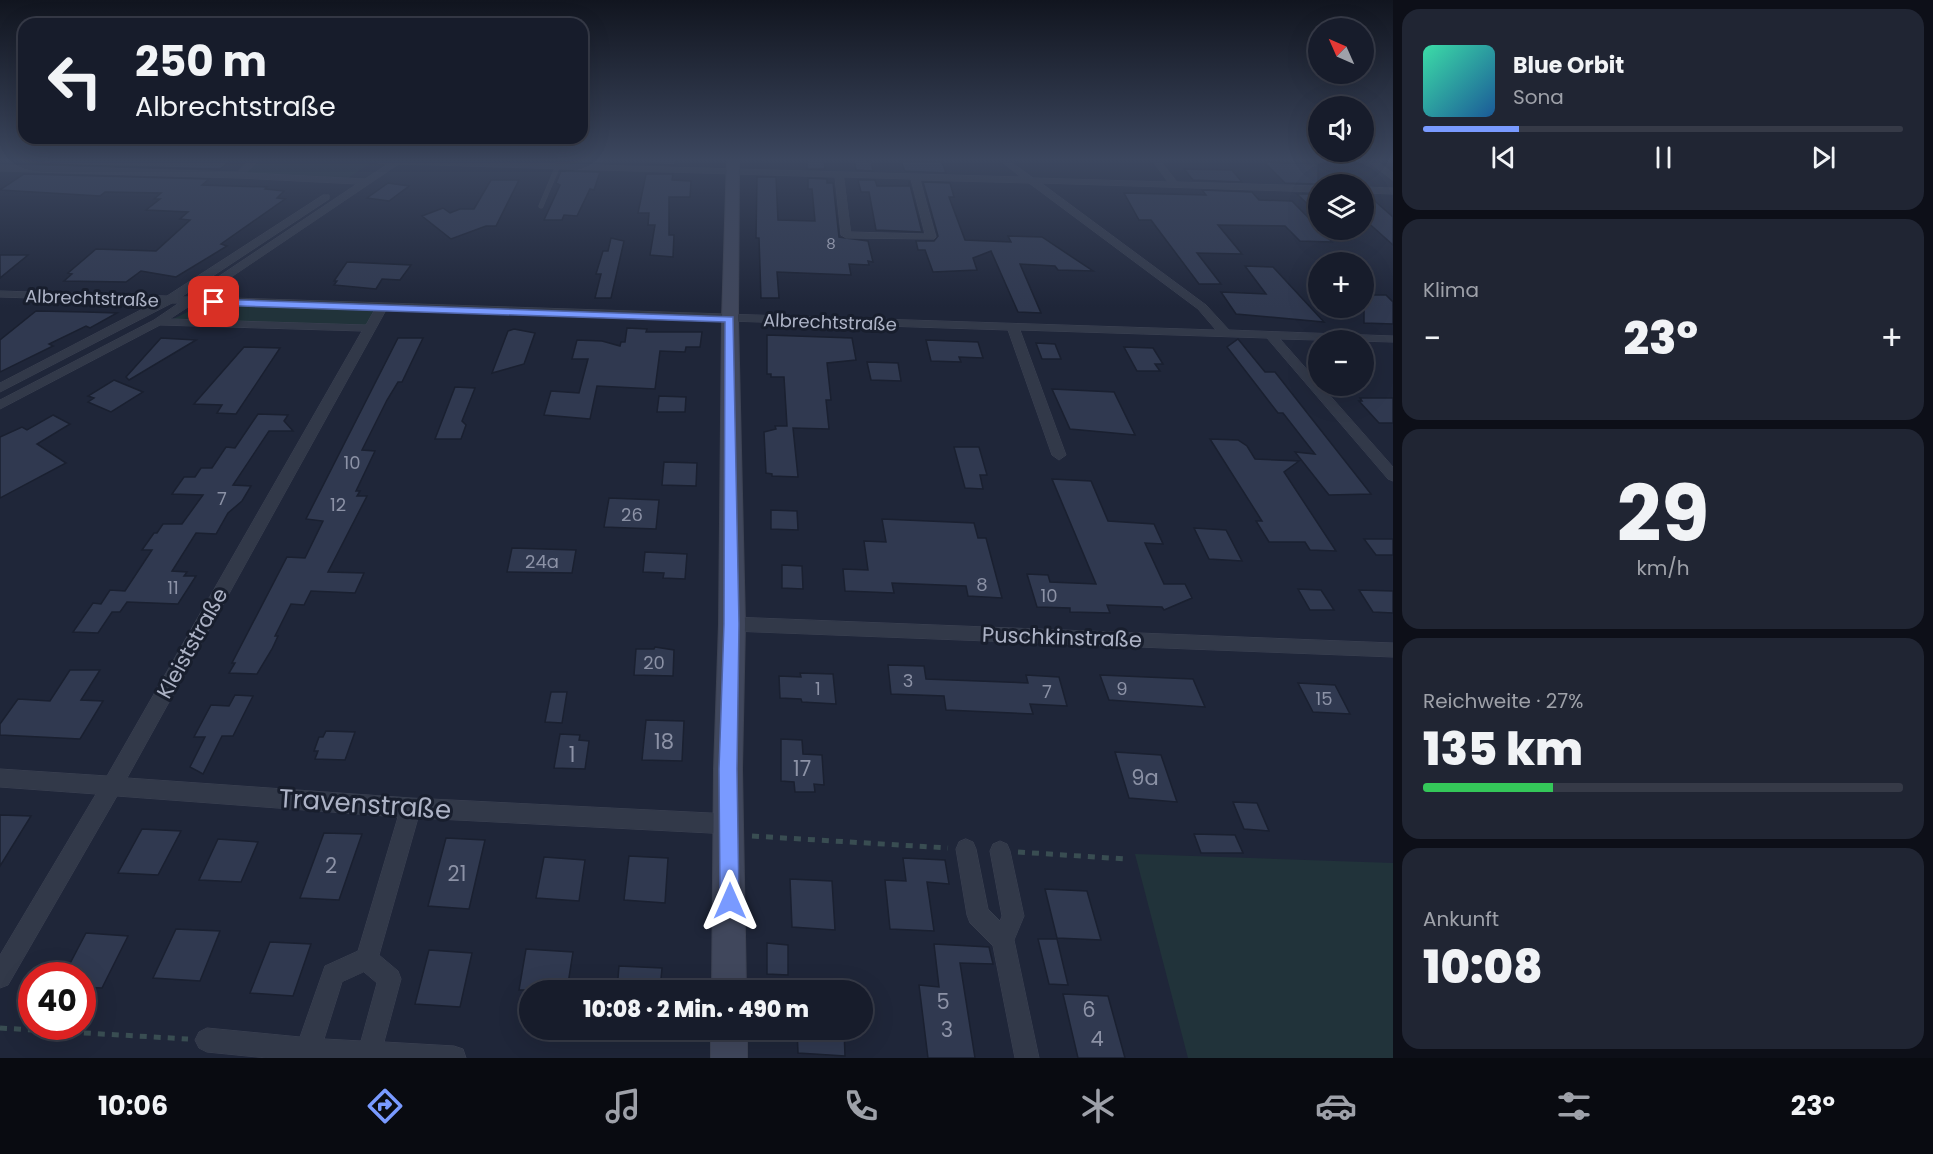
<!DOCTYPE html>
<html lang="de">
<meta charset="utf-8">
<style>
:root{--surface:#171c2b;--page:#202533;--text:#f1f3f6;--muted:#9ea1a9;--line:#363a47;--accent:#799aff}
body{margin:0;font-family:Poppins,sans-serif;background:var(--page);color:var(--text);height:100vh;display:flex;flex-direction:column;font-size:22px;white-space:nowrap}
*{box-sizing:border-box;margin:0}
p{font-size:20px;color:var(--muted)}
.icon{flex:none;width:33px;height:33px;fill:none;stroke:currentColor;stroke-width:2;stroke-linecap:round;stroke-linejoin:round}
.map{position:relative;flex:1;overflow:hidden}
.details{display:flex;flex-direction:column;gap:9px;padding:9px;background:#0d0f18;width:540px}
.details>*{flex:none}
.guide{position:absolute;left:18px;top:18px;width:570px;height:126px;border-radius:18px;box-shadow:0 6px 24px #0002,0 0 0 2px var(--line);background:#171c2b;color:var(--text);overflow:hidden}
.needle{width:39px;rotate:315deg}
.buttons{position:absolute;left:1308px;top:18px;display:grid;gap:12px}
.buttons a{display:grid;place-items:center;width:66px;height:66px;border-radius:50%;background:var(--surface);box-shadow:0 6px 24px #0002,0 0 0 2px var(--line);font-size:30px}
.speed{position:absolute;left:18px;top:962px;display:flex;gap:12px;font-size:30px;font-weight:700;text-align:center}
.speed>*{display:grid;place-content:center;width:78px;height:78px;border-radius:50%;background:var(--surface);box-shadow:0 6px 24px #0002,0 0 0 2px var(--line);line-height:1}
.speed .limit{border:9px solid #d22;background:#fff;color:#111}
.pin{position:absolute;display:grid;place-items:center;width:51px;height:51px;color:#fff;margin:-26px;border-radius:12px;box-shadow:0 3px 9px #0006}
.me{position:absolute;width:66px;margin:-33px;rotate:0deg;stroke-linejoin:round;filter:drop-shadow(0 0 4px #0008)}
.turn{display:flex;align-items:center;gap:21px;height:126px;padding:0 18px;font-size:27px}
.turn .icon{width:78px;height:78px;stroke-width:2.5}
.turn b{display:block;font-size:42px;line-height:51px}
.big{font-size:45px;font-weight:800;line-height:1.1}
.details .card{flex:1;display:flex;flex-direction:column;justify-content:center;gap:9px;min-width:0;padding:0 21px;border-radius:18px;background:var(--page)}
.details .dial{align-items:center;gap:0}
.dial b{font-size:78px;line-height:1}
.song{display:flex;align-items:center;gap:18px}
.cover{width:72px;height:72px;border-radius:9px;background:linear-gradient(135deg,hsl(160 70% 55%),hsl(210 70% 35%))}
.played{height:6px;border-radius:3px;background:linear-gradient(90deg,var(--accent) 20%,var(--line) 20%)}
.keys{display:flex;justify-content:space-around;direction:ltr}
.heat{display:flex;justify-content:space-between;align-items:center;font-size:33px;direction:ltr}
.charge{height:9px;border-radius:4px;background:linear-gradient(90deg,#34c759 27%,var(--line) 0)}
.trip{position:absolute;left:519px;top:980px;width:354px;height:60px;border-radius:30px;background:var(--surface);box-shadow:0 6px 24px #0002,0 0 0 2px var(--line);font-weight:800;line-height:60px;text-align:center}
.menu{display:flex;height:96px;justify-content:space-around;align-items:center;background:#090b11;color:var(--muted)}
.menu .icon{width:42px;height:42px}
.menu .selected{color:var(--accent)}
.menu b{font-size:27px;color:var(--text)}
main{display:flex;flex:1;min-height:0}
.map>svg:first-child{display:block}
.green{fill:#21333a}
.building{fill:#303950;stroke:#1a2030;stroke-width:1.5}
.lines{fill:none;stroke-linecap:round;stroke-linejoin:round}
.lane-casing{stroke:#3c4253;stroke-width:5}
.street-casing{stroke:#3c4253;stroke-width:1}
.secondary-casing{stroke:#3c4253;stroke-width:2}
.path{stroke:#394d52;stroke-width:5;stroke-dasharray:7 7;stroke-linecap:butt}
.lane{stroke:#323949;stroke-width:4.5}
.street{fill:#323949;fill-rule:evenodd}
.secondary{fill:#40475c;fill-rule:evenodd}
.route{fill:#799aff;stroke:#4f64a6;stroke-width:1.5}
.labels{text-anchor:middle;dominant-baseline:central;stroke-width:6;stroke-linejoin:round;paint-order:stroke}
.far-number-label{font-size:15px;fill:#8c92a6}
.far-street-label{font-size:18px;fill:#adb3c6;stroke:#181e2d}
.number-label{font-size:18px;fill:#8c92a6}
.street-label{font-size:21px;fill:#adb3c6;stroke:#181e2d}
.near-number-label{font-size:21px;fill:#8c92a6}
.near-street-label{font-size:26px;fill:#adb3c6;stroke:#181e2d}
</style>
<main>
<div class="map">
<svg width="1393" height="1058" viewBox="0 0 1393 1058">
<rect width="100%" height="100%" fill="#1f2639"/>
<path class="green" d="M261,159h116l-29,19 -103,-5z
M204,304l174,5 -10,18 -197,-7z
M1135,854l258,9v195h-205z"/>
<path class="building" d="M47,159h152l32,1 -11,9 -181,-5z
M542,159h62l-1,4 -61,-2z
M649,159h27l-1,6 -27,-1z
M807,159h17l1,10h-18z
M854,160l17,1 2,10 -17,-1z
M901,161l41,1 4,11 -41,-2z
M1264,162l54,2v20l-33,-1z
M1184,169l48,1 10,12 -49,-2z
M561,171l39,1 -6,18 -4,-1 -13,27 -13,-1 -2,5h-18l16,-35 -4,-2z
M24,174l185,5 -7,6 65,2 -2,2 19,2 -7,7 8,1 -64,45 6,2 -51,31 -35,-6 -15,11 -62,-1 8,-7 -4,-1 28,-24 60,2 34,-31 -10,-1 8,-7 -42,-2 14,-11h-6l7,-6 -56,-1 -5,4 -100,-6z
M646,174h27l-1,6 19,1 -1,16h-21v38h5l-1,22 -23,-2 5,-30h-7l1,-12h-11z
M757,177h19l2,43 37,1 -3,-32h-4v-11l19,1v4h6l6,54 29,4 5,21 -5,-1 1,4 -20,-1 2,11 -74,-3 2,26h-18l-2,-60h-3z
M491,180h28l-23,46h-10l-35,13 -29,-23 21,-8 7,5 10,-4h14z
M858,180h17l2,6h32v-5l13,51 -46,-2 -7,-38h-8z
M923,182l27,1 4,14h-5l16,43 46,2 -3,-6 34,1 51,34 -35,-1 -3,-4 -35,-2 21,49 -23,-1 -27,-61 -18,7 4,12 -44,2 -8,-22h-7l-2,-9h18l4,-5z
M388,183l21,3 -20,15 -22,-3z
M1202,190l50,2 7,8 33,1 40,41 -32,-1 -15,-15 -67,-1 24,29 -45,-1 24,31h-22l-48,-64h-12l-15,-27 82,2z
M1297,194h21v20z
M1364,195h4l25,22v28l-29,-26z
M611,238l13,3 -13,57h-16l6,-24h-5l7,-23h5z
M0,255h28l-28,23z
M347,262l64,3 -11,15 -18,-1 -6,10 -42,-4 3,-4h-3z
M1245,266l28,1 51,55 -88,-8 -15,-22 45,2z
M1364,295h22l7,7v22l-29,-1z
M36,311l50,1 31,1 -27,15 -4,-2 -37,18 4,2 -53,26v-32z
M627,328l20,1 -1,3h56l-2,15h-14l-1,5 -25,-1 -5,38 -58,-3 -7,33 -46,-4 7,-24 28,2 9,-34h-16l5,-19 25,1 18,5 1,-4h4z
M514,329l21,4 -11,31 -32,9 16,-42z
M767,335l85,3 4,22 -29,3 4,37h-5l3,29 -36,-1 5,49 -26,-1v-2l-6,-1 -2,-41 12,-3 -1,-3h12l-3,-49h-13v-3h-4z
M161,338l35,2 -67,40 -3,-3z
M398,338h25l-21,44h-4l-11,18 -25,50 13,1 -19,40h4l-3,5h10l-39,76 36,1 -9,20 -44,-2 -7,14 -13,-1 -16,32h3l-6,13 -15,25 -28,-1 6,-10h-3l55,-106 18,1 18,-37 -17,-2z
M1238,339l27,33h10l96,122 -42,1 -34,-43 20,2 -32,-41h-5l-51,-66z
M926,340l52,2 5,16 -24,-1 2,5 -30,-1z
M1036,343l19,1 6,15h-19z
M244,347l36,1 -44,66 -19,-1 5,-8 -28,-1z
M1124,347l29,1 10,16h-8l5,7h-23z
M867,362l31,1 3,18 -30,-1z
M114,380l29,12 -32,20 -23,-10 6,-4 -6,-2z
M455,387l20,1 -13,33 4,4 -5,14h-26z
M1052,389l62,3 21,43 -65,-6z
M659,396l27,1 -1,15h-28z
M1360,398h33v25h-14l-20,-22h3z
M258,414l30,1 -4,6 9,10h-24l-36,54 18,1 -9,15 -14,12 -12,21 -20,-1 -24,38 15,1 -3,4h12l-18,28 -51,-2 -7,10h-8l-14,21 -25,-1 20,-29 8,1 9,-14 15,1 27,-41h-10l12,-17h3l6,-9h19l21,-29 -31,-1 12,-17h11l6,-9h11l14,-21 9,1z
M53,415l17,9 -33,20 29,19 -66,35v-61l22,-10 5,3z
M1210,439l28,1 9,6 8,13 44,2 -15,11 52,79 -26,-1 -5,-8h-36l-13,-21h6z
M954,447h25l8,28h-7l3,14 -18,-1z
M664,462l33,1 -1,23 -34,-1z
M1052,479l39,2 17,40 46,3 9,20 -18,-1 19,41h21l7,14 -28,12 -2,-3 -55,-2 3,8 -40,-1v-4l-33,-1 -10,-33 21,1 2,7 46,2z
M609,498l50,2 -3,29 -52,-2z
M771,510l26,1 1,19 -27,-1z
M882,519l92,4 4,15h8l16,60 -34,-2 -2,-10 -74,-3 2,10 -49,-2 -2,-22 25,1 -4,-29 22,1z
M1194,528l32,2 16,31 -33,-2z
M1364,539h29v16h-17z
M512,548l64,2 -4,23 -65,-1z
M645,552l42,2 -2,25 -22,-1 1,-5 -21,-1z
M782,565l20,1 1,23 -21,-1z
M1298,589l23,1 13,20h-24z
M1359,590l34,1v22l-20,-1z
M655,647l19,3 -1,26 -39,-1 2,-26h18z
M888,665l36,1 2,13 102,4 -2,-8 33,2 8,29 -37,-2 3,10 -87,-4 -2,-14 -53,-2z
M70,670h30l-19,30 22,1 -23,38 -80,-4v-11l18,-25 32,2z
M800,673l33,1 3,30 -34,-2 -1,-3 -21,-1 -1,-22 22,1z
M1100,675l93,4 12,28 -96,-7z
M1298,683l37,2 15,29 -37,-2z
M551,692h16l-5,31 -17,-1z
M235,695l18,1 -20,40h-11l-19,38 -13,-7 15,-30h-11l17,-32 18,1z
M646,720l38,1 -2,40 -40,-1z
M326,731l29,1 -10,28 -30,-1 3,-8h-4l5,-14h4z
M560,734l20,1 -1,5 10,1 -4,28 -31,-1z
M781,739l21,1 1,14 19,1 2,30 -10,-1 1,8h-20l-1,-10 -13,-1z
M1115,752l46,3 16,47 -48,-4z
M1233,802l24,1 12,28 -25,-2z
M0,815l31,1 -31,50z
M142,829l39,2 -23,44 -40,-2z
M324,833l38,1 -23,66 -39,-2z
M1194,834l41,1 8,18h-42z
M446,838l39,2 -16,69 -41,-3z
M218,839l40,3 -17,40 -42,-2z
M629,856l39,2 -3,45 -41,-3z
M544,857l41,3 -6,41 -43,-3z
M903,858l42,2 4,24 -22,-2 7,49 -44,-2 -5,-49 21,1z
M790,879l42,2 3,49 -43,-3z
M1045,889l42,2 14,49 -44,-2z
M176,929l44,2 -20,50 -47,-3z
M86,933l42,3 -26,52 -20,-1v-12h-18z
M1038,939h19l11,46 -19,-1z
M270,942l41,2 -18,52 -43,-3z
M767,943l21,2v30l-21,-1z
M934,944l55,3 4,17 -33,-1 15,95h-47l-9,-73 20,2z
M526,949l47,3 -6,38h-48z
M429,950l43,3 -12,54 -45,-3z
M619,966l43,2 -2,22h-43z
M1063,994l45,2 17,62h-47z
M797,1029h47l1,27 -47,-3z"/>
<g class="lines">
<defs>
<path id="lane" d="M541,206l16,-38"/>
<path id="street" d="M251,159h9l-14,14 119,6 23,-15 -10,-1 -1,-2 3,-2 641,18 -23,-18h9l26,19 135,4 -17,-23h8l18,23 141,4v6l-277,-9 165,122 23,25 164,6v6l-113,-3 113,128v14l-5,-2 -121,-141 -247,-8 46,125 -7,5 -7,-5 -44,-125 -622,-20 -259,468 284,20 319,16 7,3 3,7 -3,7 -7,3 -312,-16 -39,137 19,16 3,8 -17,63 70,4 9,3 3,9h-199l-60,-6 -8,-4 -4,-8 4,-8 8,-4 93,9 25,-71 33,-15 40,-134 -281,-21 -109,189 -8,3v-33l96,-161 -96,-7v-18l107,7 255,-445 -202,-6 -160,84v-9l154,-80 25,-17h-7l-172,89v-9l156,-81 -156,-5v-6l167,5 156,-101h6v4l-148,98h7l169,-113 -118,-6 -239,-7v-6l237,7zM399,164l436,13 6,58 5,3 88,1 2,-2 -16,-57 109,3 169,126 18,21 -1014,-33zM844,177l67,2 14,55 -74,-2zM193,304l182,5 -9,16 -196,-6zM364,972l13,11 -16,58 -37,-2 18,-57z
M1365,159h9l19,14v7z
M1364,187l29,1v6l-29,-1z
M732,617l661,26v14l-661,-26 -6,-2 -2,-5 2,-5z
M966,839l7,3 3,7 12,60 12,12 2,-5 -12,-65 3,-7 7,-3 7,3 3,7 14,65 -10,24 25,118h-24l-22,-112 -23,-23 -3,-8 -11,-66 3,-7z"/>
<path id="secondary" d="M727,159h12l-1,160 7,305 -3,145 4,221h-34l2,-221 5,-145 3,-305z
M711,1029h36v29h-36z"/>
</defs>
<use href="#lane" class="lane-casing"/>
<use href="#street" class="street-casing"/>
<use href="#secondary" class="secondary-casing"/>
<path class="path" d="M752,836l196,12
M1018,852l108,7
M0,1028l188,11"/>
<use href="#lane" class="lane"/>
<use href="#street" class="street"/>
<use href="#secondary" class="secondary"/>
</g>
<linearGradient id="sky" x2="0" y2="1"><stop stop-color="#11151f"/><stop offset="0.52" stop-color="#3c475f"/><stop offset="1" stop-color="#3c475f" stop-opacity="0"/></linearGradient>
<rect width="1393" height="307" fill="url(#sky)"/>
<path class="route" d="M214,299l519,18 6,307 -2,145 2,132 -2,7 -7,3 -7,-3 -3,-7 -1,-132 5,-145 1,-302 -515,-17 -1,-3z"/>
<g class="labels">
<g class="far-number-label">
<text x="831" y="243">8</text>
</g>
<g class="far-street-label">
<text transform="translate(92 298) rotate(2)">Albrechtstraße</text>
<text transform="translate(830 322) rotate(2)">Albrechtstraße</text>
</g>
<g class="number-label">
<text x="352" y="462">10</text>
<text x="222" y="498">7</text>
<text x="338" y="504">12</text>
<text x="632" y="514">26</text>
<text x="542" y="561">24a</text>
<text x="982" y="584">8</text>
<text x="173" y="587">11</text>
<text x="1049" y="595">10</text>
<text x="654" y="662">20</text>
<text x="908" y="680">3</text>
<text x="818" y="688">1</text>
<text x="1122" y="688">9</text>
<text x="1047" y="691">7</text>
<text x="1324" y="698">15</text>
</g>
<g class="street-label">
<text transform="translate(1062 637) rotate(2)">Puschkinstraße</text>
<text transform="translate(192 643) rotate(-61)">Kleiststraße</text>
</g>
<g class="near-number-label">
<text x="664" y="741">18</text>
<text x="572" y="754">1</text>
<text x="802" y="768">17</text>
<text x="1145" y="777">9a</text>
<text x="331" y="865">2</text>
<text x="457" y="873">21</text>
<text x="943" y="1001">5</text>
<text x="1089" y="1009">6</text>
<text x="947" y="1029">3</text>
<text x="1097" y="1038">4</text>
</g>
<g class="near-street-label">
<text transform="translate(365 804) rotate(4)">Travenstraße</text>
</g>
</g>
</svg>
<div class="buttons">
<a><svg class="needle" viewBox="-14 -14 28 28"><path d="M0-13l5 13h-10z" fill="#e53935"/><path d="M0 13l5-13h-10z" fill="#9ea1a9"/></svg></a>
<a><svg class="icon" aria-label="sound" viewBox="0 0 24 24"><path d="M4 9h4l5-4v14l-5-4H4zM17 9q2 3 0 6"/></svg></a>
<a><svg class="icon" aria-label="layers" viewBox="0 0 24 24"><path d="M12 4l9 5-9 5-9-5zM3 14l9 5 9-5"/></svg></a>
<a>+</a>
<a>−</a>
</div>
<div class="speed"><div class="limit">40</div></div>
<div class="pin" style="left:214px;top:302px;background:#d93025"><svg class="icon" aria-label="arrive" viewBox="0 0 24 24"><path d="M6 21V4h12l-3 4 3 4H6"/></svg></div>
<svg class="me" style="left:730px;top:901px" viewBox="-20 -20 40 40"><path d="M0-17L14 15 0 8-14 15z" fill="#799aff" stroke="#fff" stroke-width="4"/></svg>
<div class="trip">10:08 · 2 Min. · 490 m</div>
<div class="guide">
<div class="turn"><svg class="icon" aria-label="left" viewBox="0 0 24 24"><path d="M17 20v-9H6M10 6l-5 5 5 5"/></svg><div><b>250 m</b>Albrechtstraße</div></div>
</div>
</div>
<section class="details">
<div class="card">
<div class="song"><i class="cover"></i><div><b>Blue Orbit</b><p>Sona</p></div></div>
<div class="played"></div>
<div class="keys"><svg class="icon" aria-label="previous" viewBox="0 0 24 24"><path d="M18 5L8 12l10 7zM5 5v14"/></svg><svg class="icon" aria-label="pause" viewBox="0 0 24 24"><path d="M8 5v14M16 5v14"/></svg><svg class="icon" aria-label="next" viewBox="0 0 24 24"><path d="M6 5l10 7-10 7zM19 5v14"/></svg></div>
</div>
<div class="card"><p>Klima</p>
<div class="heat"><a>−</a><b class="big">23°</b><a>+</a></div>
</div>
<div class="card dial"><b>29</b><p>km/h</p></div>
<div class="card"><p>Reichweite · 27%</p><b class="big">135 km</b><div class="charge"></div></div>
<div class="card"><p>Ankunft</p><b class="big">10:08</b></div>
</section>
</main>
<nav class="menu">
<b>10:06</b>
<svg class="icon selected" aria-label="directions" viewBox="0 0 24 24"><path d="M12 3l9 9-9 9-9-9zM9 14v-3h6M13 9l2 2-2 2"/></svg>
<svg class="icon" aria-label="music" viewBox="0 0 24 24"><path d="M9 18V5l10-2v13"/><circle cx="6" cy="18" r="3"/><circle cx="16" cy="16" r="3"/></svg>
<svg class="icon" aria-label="phone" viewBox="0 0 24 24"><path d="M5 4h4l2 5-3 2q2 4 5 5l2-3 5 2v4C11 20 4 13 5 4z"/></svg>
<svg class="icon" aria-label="climate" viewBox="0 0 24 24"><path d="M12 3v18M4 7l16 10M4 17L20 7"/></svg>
<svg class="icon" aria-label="car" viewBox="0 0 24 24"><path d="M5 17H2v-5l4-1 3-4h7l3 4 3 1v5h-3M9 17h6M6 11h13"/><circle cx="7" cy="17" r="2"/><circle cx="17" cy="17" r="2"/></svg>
<svg class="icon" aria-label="filters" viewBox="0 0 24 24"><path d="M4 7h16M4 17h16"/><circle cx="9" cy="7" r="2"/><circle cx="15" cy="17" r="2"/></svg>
<b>23°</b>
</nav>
